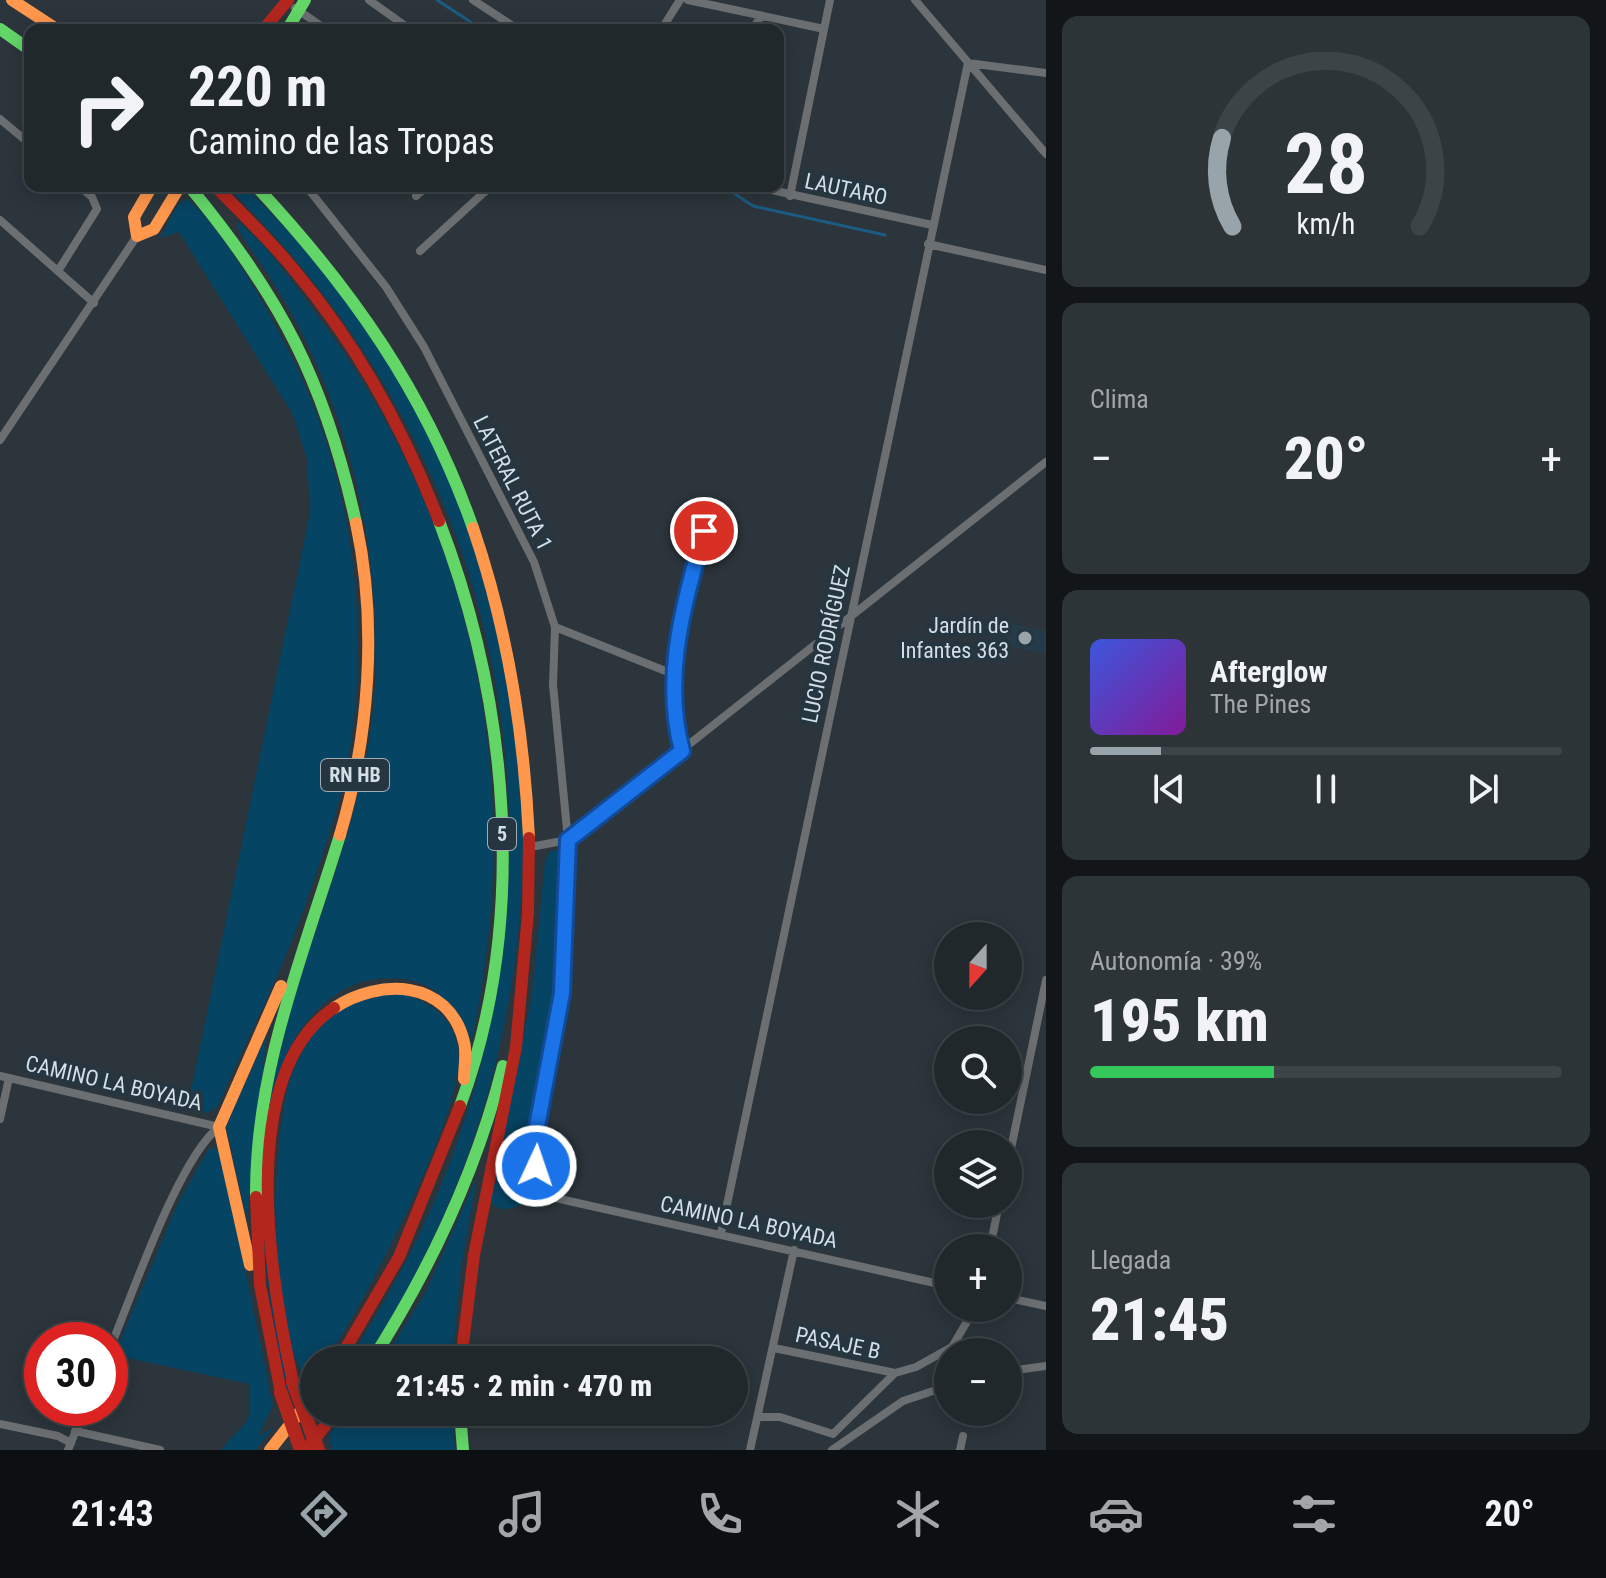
<!DOCTYPE html>
<html lang="es">
<meta charset="utf-8">
<style>
:root{--surface:#20282c;--page:#2d3438;--text:#f1f3f6;--muted:#a2a6a9;--line:#3d4448;--accent:#98a3aa}
body{margin:0;font-family:"Roboto Condensed",sans-serif;background:var(--page);color:var(--text);height:100vh;display:flex;flex-direction:column;font-size:30px;white-space:nowrap}
*{box-sizing:border-box;margin:0}
p{font-size:26px;color:var(--muted)}
.icon{flex:none;width:44px;height:44px;fill:none;stroke:currentColor;stroke-width:2;stroke-linecap:round;stroke-linejoin:round}
.map{position:relative;flex:1;overflow:hidden}
.details{display:flex;flex-direction:column;gap:16px;padding:16px;background:#121618;width:560px}
.details>*{flex:none}
.banner{position:absolute;left:24px;top:24px;width:760px;height:168px;border-radius:16px;box-shadow:0 4px 20px #0003,0 0 0 2px var(--line);background:#20282c;color:var(--text);overflow:hidden}
.needle{width:52px;rotate:201deg}
.fabs{position:absolute;left:934px;top:922px;display:grid;gap:16px}
.fabs a{display:grid;place-items:center;width:88px;height:88px;border-radius:50%;background:var(--surface);box-shadow:0 4px 20px #0003,0 0 0 2px var(--line);font-size:40px}
.speed{position:absolute;left:24px;top:1322px;display:flex;gap:16px;font-size:40px;font-weight:700;text-align:center}
.speed>*{display:grid;place-content:center;width:104px;height:104px;border-radius:50%;background:var(--surface);box-shadow:0 4px 20px #0003,0 0 0 2px var(--line);line-height:1}
.speed .limit{border:12px solid #d22;background:#fff;color:#111}
.pin{position:absolute;display:grid;place-items:center;width:68px;height:68px;color:#fff;margin:-34px;border:4px solid #fff;border-radius:50%;box-shadow:0 2px 8px #0007}
.me{position:absolute;width:88px;margin:-44px;rotate:3deg;stroke-linejoin:round;filter:drop-shadow(0 0 6px #0008)}
.turn{display:flex;align-items:center;gap:28px;height:168px;padding:0 32px;font-size:36px}
.turn .icon{width:104px;height:104px;stroke-width:2.5}
.turn b{display:block;font-size:56px;line-height:68px}
.big{font-size:60px;font-weight:800;line-height:1.1}
.details .tile{flex:1;display:flex;flex-direction:column;justify-content:center;gap:12px;min-width:0;padding:0 28px;border-radius:16px;background:var(--page)}
.details .dial{align-items:center;gap:0}
.dial svg{height:208px;overflow:visible;fill:none;stroke:var(--line);stroke-width:7;stroke-linecap:round;text-anchor:middle}
.dial text{fill:var(--text);stroke:none}
.song{display:flex;align-items:center;gap:24px}
.cover{width:96px;height:96px;border-radius:12px;background:linear-gradient(135deg,hsl(230 70% 55%),hsl(290 70% 35%))}
.played{height:8px;border-radius:4px;background:linear-gradient(90deg,var(--accent) 15%,var(--line) 15%)}
.keys{display:flex;justify-content:space-around;direction:ltr}
.heat{display:flex;justify-content:space-between;align-items:center;font-size:44px;direction:ltr}
.charge{height:12px;border-radius:6px;background:linear-gradient(90deg,#34c759 39%,var(--line) 0)}
.trip{position:absolute;left:300px;top:1346px;width:448px;height:80px;border-radius:40px;background:var(--surface);box-shadow:0 4px 20px #0003,0 0 0 2px var(--line);font-weight:800;line-height:80px;text-align:center}
.tabs{display:flex;height:128px;justify-content:space-around;align-items:center;background:#0d1012;color:var(--muted)}
.tabs .icon{width:56px;height:56px}
.tabs .on{color:var(--accent)}
.tabs b{font-size:36px;color:var(--text)}
main{display:flex;flex:1;min-height:0}
.map>svg:first-child{display:block}
.built{fill:#263b4a}
.green{fill:#064463}
.lines{fill:none;stroke-linecap:round;stroke-linejoin:round}
.stream{stroke:#1b5c82;stroke-width:3}
.street{stroke:#6c6f71;stroke-width:8}
.fast{stroke:#63d668;stroke-width:12}
.slow{stroke:#ff974d;stroke-width:12}
.jam{stroke:#b3261e;stroke-width:12}
.jam-bridge{stroke:#b3261e;stroke-width:14}
.route-casing{stroke:#114b97;stroke-width:20}
.route{stroke:#1a73e8;stroke-width:14}
.poi-dot{fill:#98a3aa;stroke:#253641;stroke-width:3}
.labels{text-anchor:middle;dominant-baseline:central;stroke-width:8;stroke-linejoin:round;paint-order:stroke}
.shield{fill:#253641;stroke:#9facb4;stroke-width:2}
.shield-label{font-size:20px;font-weight:bold;fill:#d3dee5}
.street-label{font-size:22px;fill:#d3dee5;stroke:#253641}
.poi-label{font-size:22px;fill:#d3dee5;stroke:#253641;text-anchor:end}
</style>
<main>
<div class="map">
<svg width="1046" height="1450" viewBox="0 0 1046 1450">
<rect width="100%" height="100%" fill="#2b353b"/>
<path class="built" d="M1007,623l39,8v23l-43,-9z"/>
<path class="green" d="M226,186h18c324,311 368,804 120,1174h-16c252,-378 207,-858 -122,-1174z
M187,199c33,26 75,101 95,139 66,122 89,268 69,405 -8,54 -26,106 -44,157 -24,71 -60,137 -89,206l-11,7 -16,-4 -2,-9 121,-587 -3,-54 -15,-46 -113,-181 -19,6 18,-34z
M237,222c26,17 63,70 82,96 132,175 194,403 169,621 -4,34 -8,68 -17,101 -12,-13 -19,-31 -31,-44 -22,-24 -72,-21 -97,-6 -109,66 -71,229 -60,333 2,20 11,54 5,71 -24,-103 -38,-218 -14,-322 32,-145 104,-268 102,-422 -1,-93 -18,-188 -55,-275 -16,-40 -37,-77 -61,-113 -7,-11 -24,-30 -23,-40z
M556,850c24,44 -22,232 -28,289 -1,19 6,36 9,54l-2,6c-16,6 -35,19 -46,0l43,-204 13,-135 5,-9z
M392,991c34,9 62,22 66,61 8,58 -96,256 -132,308h-12v17l-6,4c-42,-50 -37,-244 -17,-305 6,-17 17,-34 27,-48 19,-25 46,-30 74,-37z
M267,1034l-20,186 -21,-93z
M214,1147l8,8 51,251 -15,30 16,-9 -18,23h-35c25,-32 32,-21 28,-66l-135,-29 63,-150 31,-55z
M477,1177l-16,91 -9,92h-69l41,-65z
M345,1412h107l3,38h-124l-2,-15z"/>
<g class="lines">
<path class="stream" d="M437,0l46,30
M723,186l30,20 132,29"/>
<path class="street" d="M369,0l42,30
M473,0l46,30
M688,0l136,29
M915,0l131,154
M295,8l32,22
M661,30l19,-30
M752,30l9,-14
M0,119l30,25
M306,186l80,101 38,60 110,215 21,65 -2,58 15,155 1,47 -7,106 -29,155 9,47 406,91
M753,186l179,39
M416,196l11,-10
M790,196l40,-196
M0,220l94,83
M928,244l118,26
M420,251l71,-65
M58,271l39,-62 -5,-12 -13,-11
M0,440l137,-204
M555,627l118,47
M682,751c-20,-76 2,-146 22,-220
M530,847l38,-7 478,-378
M0,1076l219,51
M0,1119l9,-41
M1008,1163l38,-183
M721,1233l247,-1170 78,10
M990,1248l9,-44
M1008,1298l38,8
M110,1348c22,-52 68,-189 109,-221
M774,1348l121,25
M1008,1371l38,-5
M759,1417h21l53,17
M0,1424l58,12 13,7
M75,1431l85,19
M833,1434l62,-61 21,-6 36,-20 23,-39
M68,1450l17,-42
M750,1450l44,-200
M832,1450l71,-49 45,-15
M960,1450l3,-14"/>
<path class="fast" d="M0,29l30,21
M287,30l18,-30
M189,186c92,111 136,196 167,337
M256,186c96,103 170,208 217,342
M439,521c70,182 90,399 21,585
M256,1197c-1,-128 47,-241 84,-362
M372,1360c59,-92 104,-188 131,-294
M460,1412l3,38"/>
<path class="slow" d="M12,0l46,30
M152,186l-18,31 3,19 17,-7 26,-43
M473,528c35,102 51,203 56,310
M340,835c29,-98 38,-211 16,-312
M334,1008c45,-30 115,-29 130,34 3,11 0,25 0,37
M250,1265l-31,-138 62,-141
M270,1450l44,-56"/>
<path class="jam" d="M263,30l25,-30
M215,186c27,28 56,55 80,85 62,74 110,161 144,250
M256,1197l4,88 21,108
M339,1360l60,-103 61,-151
M461,1360l13,-105 42,-208 12,-134 1,-75
M293,1382c-22,-98 -59,-307 41,-374
M306,1450l30,-38"/>
<path class="jam-bridge" d="M293,1382l25,68
M281,1393l20,57"/>
</g>
<g class="lines">
<defs>
<path id="route" d="M536,1166l-3,-18 29,-155 6,-153 114,-89c-20,-76 2,-146 22,-220"/>
</defs>
<use href="#route" class="route-casing"/>
<use href="#route" class="route"/>
</g>
<circle class="poi-dot" cx="1025" cy="638" r="8"/>
<g class="labels">
<g class="shield">
<rect x="321" y="759" width="68" height="32" rx="6"/>
<rect x="488" y="818" width="28" height="32" rx="6"/>
</g>
<g class="shield-label">
<text x="355" y="775">RN HB</text>
<text x="502" y="834">5</text>
</g>
<g class="street-label">
<text transform="translate(846 189) rotate(12)">LAUTARO</text>
<text transform="translate(513 483) rotate(63)">LATERAL RUTA 1</text>
<text transform="translate(826 644) rotate(-78)">LUCIO RODRÍGUEZ</text>
<text transform="translate(114 1083) rotate(13)">CAMINO LA BOYADA</text>
<text transform="translate(749 1222) rotate(12)">CAMINO LA BOYADA</text>
<text transform="translate(838 1343) rotate(12)">PASAJE B</text>
</g>
<g class="poi-label">
<text x="1009" y="625">Jardín de<tspan x="1009" dy="25">Infantes 363</tspan></text>
</g>
</g>
</svg>
<div class="fabs">
<a><svg class="needle" viewBox="-14 -14 28 28"><path d="M0-13l5 13h-10z" fill="#e53935"/><path d="M0 13l5-13h-10z" fill="#a2a6a9"/></svg></a>
<a><svg class="icon" aria-label="search" viewBox="0 0 24 24"><circle cx="10" cy="10" r="6"/><path d="M15 15l6 6"/></svg></a>
<a><svg class="icon" aria-label="layers" viewBox="0 0 24 24"><path d="M12 4l9 5-9 5-9-5zM3 14l9 5 9-5"/></svg></a>
<a>+</a>
<a>−</a>
</div>
<div class="speed"><div class="limit">30</div></div>
<div class="pin" style="left:704px;top:531px;background:#d93025"><svg class="icon" aria-label="arrive" viewBox="0 0 24 24"><path d="M6 21V4h12l-3 4 3 4H6"/></svg></div>
<svg class="me" style="left:536px;top:1166px" viewBox="-20 -20 40 40"><circle r="17" fill="#1a73e8" stroke="#fff" stroke-width="3"/><path d="M0-11L8 9 0 5-8 9z" fill="#fff"/></svg>
<div class="trip">21:45 · 2 min · 470 m</div>
<div class="banner">
<div class="turn"><svg class="icon" aria-label="right" viewBox="0 0 24 24"><path d="M7 20v-9h11M14 6l5 5-5 5"/></svg><div><b>220 m</b>Camino de las Tropas</div></div>
</div>
</div>
<section class="details">
<div class="tile dial"><svg viewBox="0 0 100 80">
<path d="M14 69A42 42 0 1 1 86 69"/>
<path d="M14 69A42 42 0 0 1 10 35" stroke="#98a3aa"/>
<text x="50" y="56" font-size="32" font-weight="700">28</text>
<text x="50" y="72" font-size="11">km/h</text>
</svg></div>
<div class="tile"><p>Clima</p>
<div class="heat"><a>−</a><b class="big">20°</b><a>+</a></div>
</div>
<div class="tile">
<div class="song"><i class="cover"></i><div><b>Afterglow</b><p>The Pines</p></div></div>
<div class="played"></div>
<div class="keys"><svg class="icon" aria-label="previous" viewBox="0 0 24 24"><path d="M18 5L8 12l10 7zM5 5v14"/></svg><svg class="icon" aria-label="pause" viewBox="0 0 24 24"><path d="M8 5v14M16 5v14"/></svg><svg class="icon" aria-label="next" viewBox="0 0 24 24"><path d="M6 5l10 7-10 7zM19 5v14"/></svg></div>
</div>
<div class="tile"><p>Autonomía · 39%</p><b class="big">195 km</b><div class="charge"></div></div>
<div class="tile"><p>Llegada</p><b class="big">21:45</b></div>
</section>
</main>
<nav class="tabs">
<b>21:43</b>
<svg class="icon on" aria-label="directions" viewBox="0 0 24 24"><path d="M12 3l9 9-9 9-9-9zM9 14v-3h6M13 9l2 2-2 2"/></svg>
<svg class="icon" aria-label="music" viewBox="0 0 24 24"><path d="M9 18V5l10-2v13"/><circle cx="6" cy="18" r="3"/><circle cx="16" cy="16" r="3"/></svg>
<svg class="icon" aria-label="phone" viewBox="0 0 24 24"><path d="M5 4h4l2 5-3 2q2 4 5 5l2-3 5 2v4C11 20 4 13 5 4z"/></svg>
<svg class="icon" aria-label="climate" viewBox="0 0 24 24"><path d="M12 3v18M4 7l16 10M4 17L20 7"/></svg>
<svg class="icon" aria-label="car" viewBox="0 0 24 24"><path d="M5 17H2v-5l4-1 3-4h7l3 4 3 1v5h-3M9 17h6M6 11h13"/><circle cx="7" cy="17" r="2"/><circle cx="17" cy="17" r="2"/></svg>
<svg class="icon" aria-label="filters" viewBox="0 0 24 24"><path d="M4 7h16M4 17h16"/><circle cx="9" cy="7" r="2"/><circle cx="15" cy="17" r="2"/></svg>
<b>20°</b>
</nav>
